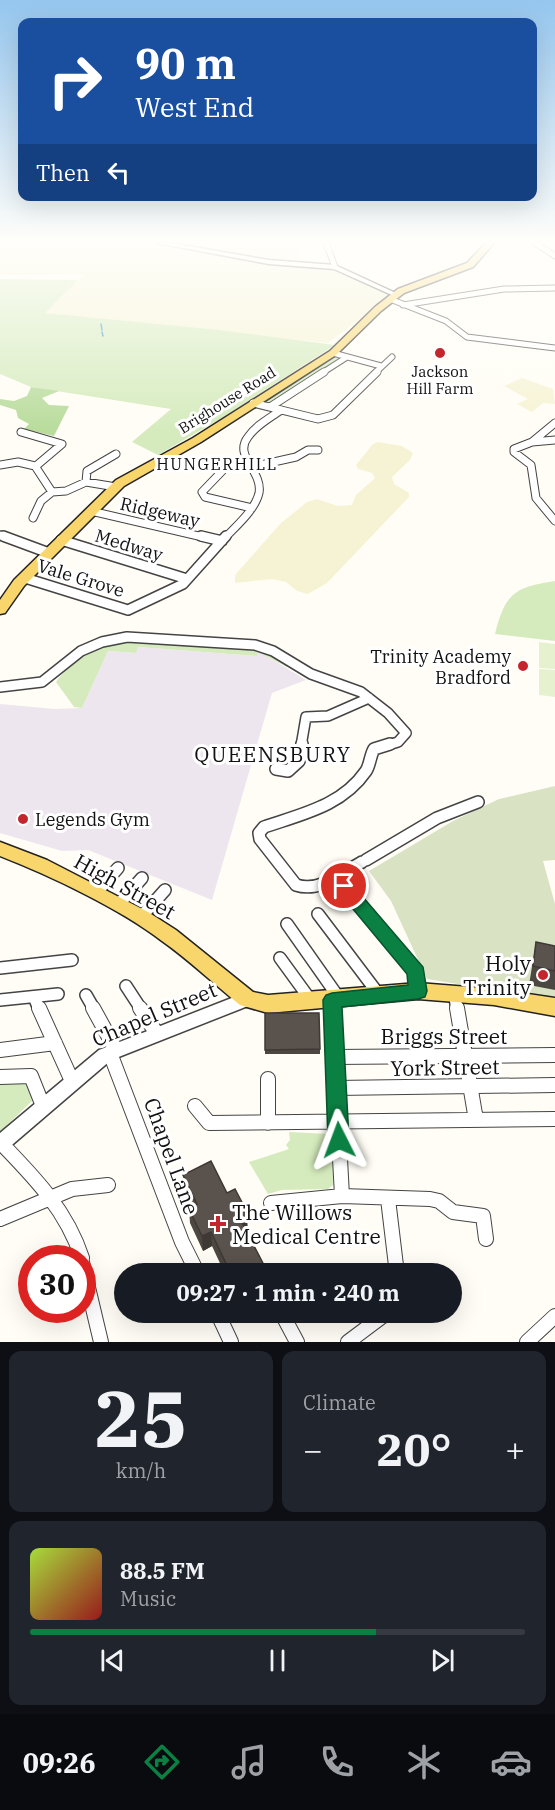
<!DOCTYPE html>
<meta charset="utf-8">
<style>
:root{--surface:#171b24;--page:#20242c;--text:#f1f3f6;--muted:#9ea1a6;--line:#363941;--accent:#0b8043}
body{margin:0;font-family:"IBM Plex Serif",serif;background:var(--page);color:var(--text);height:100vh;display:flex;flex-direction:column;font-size:22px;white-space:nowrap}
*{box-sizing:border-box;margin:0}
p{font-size:20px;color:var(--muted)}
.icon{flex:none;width:33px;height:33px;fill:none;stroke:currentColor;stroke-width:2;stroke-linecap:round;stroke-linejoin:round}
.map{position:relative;height:1342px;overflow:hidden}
.panel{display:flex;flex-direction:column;gap:9px;padding:9px;background:#0d0f14;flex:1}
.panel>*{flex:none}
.top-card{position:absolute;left:18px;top:18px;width:519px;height:183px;border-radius:12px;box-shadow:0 6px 24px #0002;background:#1a4fa0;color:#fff;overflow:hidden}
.speed{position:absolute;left:18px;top:1245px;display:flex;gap:12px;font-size:30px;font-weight:700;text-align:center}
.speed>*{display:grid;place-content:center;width:78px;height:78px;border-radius:50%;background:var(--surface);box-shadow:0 6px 24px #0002;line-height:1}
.speed .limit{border:9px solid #d22;background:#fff;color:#111}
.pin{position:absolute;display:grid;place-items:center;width:51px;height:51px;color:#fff;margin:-26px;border:3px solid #fff;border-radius:50%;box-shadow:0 2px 6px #0007}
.me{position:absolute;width:66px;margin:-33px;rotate:357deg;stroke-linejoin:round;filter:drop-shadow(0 0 4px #0008)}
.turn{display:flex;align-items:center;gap:21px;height:126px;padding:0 18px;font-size:27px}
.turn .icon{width:78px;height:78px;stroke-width:2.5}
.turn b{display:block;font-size:42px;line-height:51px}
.then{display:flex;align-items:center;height:57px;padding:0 18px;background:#0003;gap:12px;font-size:22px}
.big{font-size:45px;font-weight:800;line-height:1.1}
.panel .widget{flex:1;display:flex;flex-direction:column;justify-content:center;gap:9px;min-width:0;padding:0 21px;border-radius:12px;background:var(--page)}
.panel .dial{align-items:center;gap:0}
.dial b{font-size:78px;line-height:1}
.song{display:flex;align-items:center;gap:18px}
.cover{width:72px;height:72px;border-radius:9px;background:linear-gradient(135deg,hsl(80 70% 55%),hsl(0 70% 35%))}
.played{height:6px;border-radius:3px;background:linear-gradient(90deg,var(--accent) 70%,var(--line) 70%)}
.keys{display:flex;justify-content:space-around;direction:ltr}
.heat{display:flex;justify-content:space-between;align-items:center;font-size:33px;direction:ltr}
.panel .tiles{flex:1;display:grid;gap:9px;grid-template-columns:1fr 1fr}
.widget:last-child{grid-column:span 2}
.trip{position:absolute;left:114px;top:1263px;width:348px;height:60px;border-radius:30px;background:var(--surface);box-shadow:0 6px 24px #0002;font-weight:800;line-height:60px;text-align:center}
.dock{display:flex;height:96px;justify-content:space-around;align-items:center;background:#090b0e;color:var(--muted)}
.dock .icon{width:42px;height:42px}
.dock .active{color:var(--accent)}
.dock b{font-size:27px;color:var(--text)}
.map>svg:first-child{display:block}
.industrial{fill:#eee6ef}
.farmland{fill:#f6f3d4}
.green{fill:#d5ebbd}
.forest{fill:#b9dc9c}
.cemetery{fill:#d9e3c4}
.pitch{fill:#e6f2cf}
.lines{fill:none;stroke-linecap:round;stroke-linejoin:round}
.stream{stroke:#3f96cf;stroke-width:1.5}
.minor-far4-casing{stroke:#444;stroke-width:7}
.minor-far3-casing{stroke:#444;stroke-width:9}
.minor-far2-casing{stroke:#444;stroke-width:12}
.minor-far1-casing{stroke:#444;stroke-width:14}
.minor-casing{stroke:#444;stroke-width:16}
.tertiary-casing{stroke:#444;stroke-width:3}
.primary-casing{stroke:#222;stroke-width:3}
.minor-far4{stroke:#fff;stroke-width:5}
.minor-far3{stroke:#fff;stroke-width:7}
.minor-far2{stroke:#fff;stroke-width:9}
.minor-far1{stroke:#fff;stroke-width:11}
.minor{stroke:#fff;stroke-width:14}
.tertiary{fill:#fff;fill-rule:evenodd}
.primary{fill:#f9d66b;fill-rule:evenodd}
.wall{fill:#4d4742}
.shaded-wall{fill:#3f3936}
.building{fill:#5a524d;stroke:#3f3936;stroke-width:1.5}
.route{fill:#0b8043;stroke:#07532c;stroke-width:1.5}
.poi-dot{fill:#c4262e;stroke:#fff;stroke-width:2}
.labels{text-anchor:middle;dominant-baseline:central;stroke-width:6;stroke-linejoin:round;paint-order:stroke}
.far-poi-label{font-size:15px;fill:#111;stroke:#fff}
.far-street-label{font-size:15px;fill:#111;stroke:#fff}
.far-neighbourhood-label{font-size:16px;letter-spacing:1.5px;fill:#111;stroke:#fff}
.street-label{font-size:18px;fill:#111;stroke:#fff}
.poi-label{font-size:18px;fill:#111;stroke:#fff;text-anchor:end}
.quarter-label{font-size:21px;letter-spacing:1.5px;fill:#111;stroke:#fff}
.near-street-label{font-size:21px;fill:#111;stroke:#fff}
.near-poi-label{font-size:21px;fill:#111;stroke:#fff;text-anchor:end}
</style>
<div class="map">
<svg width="555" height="1342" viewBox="0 0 555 1342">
<rect width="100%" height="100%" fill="#fffdf5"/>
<path class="industrial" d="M138,647l119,9 1,-4 4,1 44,27 -34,13 -60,207 -124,-50 -26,1 -62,-18v-129l55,5 27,-1 26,-57 27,2z"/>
<path class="farmland" d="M0,243h154l119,20 -1,4 63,1 55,28 -62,47 -284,-30 40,-39 -84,1z
M185,243h111l4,16 -13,2 12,1h-24l-95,-17z
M522,378l31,11 2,15 -12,-1 -11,9 -15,-8 11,-5 -24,-13z
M378,442l24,4 11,7 -3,7 -18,17 2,7 15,9v4l-82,86 -19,11 -11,-3 -11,-9 -14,-3 -37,4v-8l45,-51 27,-22 10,-3 21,7 14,-1 4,-10 19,-17 -3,-5 -14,-4 -2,-4 17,-21z"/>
<path class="green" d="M0,279l78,1 -33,33 174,17 116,15 -113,73 -64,37 -26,-13 39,-33 -140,-22 -31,-13z
M335,356l5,1 -68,46h-12z
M555,581v60l-60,-7c10,-41 20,-47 60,-53z
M129,641l115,5 24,7 22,12 -3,2 -29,-15 -1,4 -119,-9 -2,6 -28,-2 -26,57 -8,-1 -18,-25 2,-3c19,-22 42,-34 71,-38z
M20,1080l10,8 3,12 -33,32v-48z
M289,1132l39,2 4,5 1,46 -5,4 -46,1 -14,4 -19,-32 40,-13 -3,-4 4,-5z"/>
<path class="forest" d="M31,387l28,4 -17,7 7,7 20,1 -15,30 -30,-7 5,-5 -11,-6 -2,-8 -16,-5v-6l14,2 13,-5z"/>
<path class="cemetery" d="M555,786v74l-12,1 12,43v96l-128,-21 -36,-78 -22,-30 84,-50 46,-22z"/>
<path class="pitch" d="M539,642l16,2v25l-16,-1z
M539,669l16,1v27l-16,-2z"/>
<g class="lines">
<path class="stream" d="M101,324l1,6
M102,332l1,4"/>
<defs>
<path id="minor-far4" d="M326,243l9,24
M535,243l20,13
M390,299l56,22 21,16 88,11
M403,305l101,-16 51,-1
M333,353l48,13
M322,373l25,-16
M375,373l17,-16"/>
<path id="minor-far3" d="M253,403l65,16 15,-4 44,-43
M270,407l54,-35
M21,432l41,12 -26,22
M555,440l-23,2 -18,7v3l17,13 5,33 19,23
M532,442l23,-19
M247,460l-19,5 -26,27 3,5 47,11
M0,465l18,-3 17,4 17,26 14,-1 20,-9 30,5
M251,467l45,-10 12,-7h10
M86,482l1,-11 29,-17
M91,511l116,27
M33,518l8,-17 11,-9
M0,535l7,3
M225,538c12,-13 30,-28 34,-45 4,-22 -26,-37 -11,-56 8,-12 22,-19 33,-27"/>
<path id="minor-far2" d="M3,536l46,17
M201,536l21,5
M61,540l126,39
M25,578l103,32 55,-26 43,-48
M0,687l42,-5 39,-31 21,-9 25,-5 128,8 18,6 38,23 50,18 27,21 18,20 -8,9 -13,4
M301,746l5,-29 22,-1 41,-18"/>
<path id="minor-far1" d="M276,769l12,2 11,-10 3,-17
M366,860l71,-42 41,-16
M362,862c-20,11 -42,31 -66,23l-36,-46 -1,-6 5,-6c38,-13 78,-21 102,-56 4,-6 4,-15 8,-22l16,-5
M344,886l72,86 2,19
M96,893l22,-25
M118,905l24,-27
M318,914l62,82
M141,917l24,-27
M287,924l52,74
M280,958l32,44
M0,968l72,-8
M126,986l15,23
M454,993l3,16
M86,995l8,14
M34,997l5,12
M0,1000l58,-6
M332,1001v8"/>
<path id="minor" d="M39,1008l33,73
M93,1008l23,42
M140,1008l17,26
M332,1008l10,188
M457,1008l19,112
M0,1050l55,-7
M110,1053l72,189 16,32
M334,1057l221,-2
M0,1077l31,-1 12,30
M268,1079v44
M336,1088l219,-3
M195,1106l14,17 346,-4
M1,1143c34,35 66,68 81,115
M388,1199l9,75
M271,1203l71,-7 88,3 9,2 14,11 30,4 3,23
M0,1219l72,-30 36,-4
M82,1262l19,80
M217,1312l14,30
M281,1312l16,30
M348,1342l40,-30
M527,1342l28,-26"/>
<path id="tertiary" d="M157,243h13l99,17 66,5 65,30 -6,1 -60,-27 -65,-5z
M247,992l6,2 2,5 -2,5 -142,56 -105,90 -6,2v-19l99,-83z"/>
<path id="primary" d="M486,243h8l-21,24 -69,26 -23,18 -45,44 -135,87 -77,44 -100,100 -19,27 -5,1v-14l14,-20 102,-100 77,-42 137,-87 45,-44 23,-18 69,-26z
M0,842l47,18 101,52 28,18 77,62 15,3 150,-12 76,6 61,9v18l-61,-11 -76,-6 -150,14 -28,-8c-26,-21 -51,-45 -78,-64 -43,-33 -111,-65 -162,-85z"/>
</defs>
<use href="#minor-far4" class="minor-far4-casing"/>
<use href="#minor-far3" class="minor-far3-casing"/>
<use href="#minor-far2" class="minor-far2-casing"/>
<use href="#minor-far1" class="minor-far1-casing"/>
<use href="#minor" class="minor-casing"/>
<use href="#tertiary" class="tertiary-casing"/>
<use href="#primary" class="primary-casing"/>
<use href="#minor-far4" class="minor-far4"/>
<use href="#minor-far3" class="minor-far3"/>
<use href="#minor-far2" class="minor-far2"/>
<use href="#minor-far1" class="minor-far1"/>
<use href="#minor" class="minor"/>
<use href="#tertiary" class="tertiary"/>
<use href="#primary" class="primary"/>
</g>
<path class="wall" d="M536,942l19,4v44l-26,-5z
M265,1013l55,36v5h-55z
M183,1175l44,18 20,24v15l19,37v5h-41l-13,-28 -9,5 -13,-28 -1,-14 4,-2 -9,-17z"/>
<path class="shaded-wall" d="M247,1217l1,15 -6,3 -1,-14z
M211,1232l1,14 -9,5 -1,-15z
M266,1269v5h-7z"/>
<path class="building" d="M536,942l19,4v25l-22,-5z
M265,1013h54l1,36 -55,1z
M211,1161l16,32 8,-4 11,21 1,7 -6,4 25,48 -7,5h-28l-20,-42 -9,4 -13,-27 8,-5 -14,-29z"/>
<linearGradient id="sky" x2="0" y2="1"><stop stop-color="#95c6ee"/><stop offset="0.56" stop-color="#fffefa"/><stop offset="1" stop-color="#fffefa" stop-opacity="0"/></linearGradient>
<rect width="555" height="431" fill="url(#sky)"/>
<path class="route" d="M344,880l6,2 73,85 4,24 -2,6 -7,2 -76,8 7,133 -3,6 -7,3 -8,-3 -3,-6 -5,-140 3,-5 6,-2 76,-8 -1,-11 -69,-83 -3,-5 3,-4z"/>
<g class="poi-dot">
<circle cx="440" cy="353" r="6"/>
<circle cx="523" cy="666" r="6"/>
<circle cx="23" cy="819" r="6"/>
<circle cx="543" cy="975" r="6"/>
<path d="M215 1215h6v6h6v6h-6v6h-6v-6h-6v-6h6z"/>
</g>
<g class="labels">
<g class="far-poi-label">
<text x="440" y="371">Jackson<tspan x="440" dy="17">Hill Farm</tspan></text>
</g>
<g class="far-street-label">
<text transform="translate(227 400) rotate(-32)">Brighouse Road</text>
</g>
<g class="far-neighbourhood-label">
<text x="217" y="464">HUNGERHILL</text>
</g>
<g class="street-label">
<text transform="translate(160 512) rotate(13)">Ridgeway</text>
<text transform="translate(129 545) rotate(17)">Medway</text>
<text transform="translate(81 578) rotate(17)">Vale Grove</text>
</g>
<g class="poi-label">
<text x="511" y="656">Trinity Academy<tspan x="511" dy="21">Bradford</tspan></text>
<text x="35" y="819" text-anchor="start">Legends Gym</text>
</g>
<g class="quarter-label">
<text x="273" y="754">QUEENSBURY</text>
</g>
<g class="near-street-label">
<text transform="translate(125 886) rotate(29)">High Street</text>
<text transform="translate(154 1014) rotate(-23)">Chapel Street</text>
<text x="444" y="1036">Briggs Street</text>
<text transform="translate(445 1067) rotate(-1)">York Street</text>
<text transform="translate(172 1156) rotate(70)">Chapel Lane</text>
</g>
<g class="near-poi-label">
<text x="531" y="963">Holy<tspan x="531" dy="24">Trinity</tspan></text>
<text x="232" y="1212" text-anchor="start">The Willows<tspan x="232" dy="24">Medical Centre</tspan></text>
</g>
</g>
</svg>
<div class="speed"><div class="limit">30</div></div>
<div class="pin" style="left:344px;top:886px;background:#d93025"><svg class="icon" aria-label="arrive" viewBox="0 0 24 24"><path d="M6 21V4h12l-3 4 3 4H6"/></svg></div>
<svg class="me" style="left:339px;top:1140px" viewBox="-20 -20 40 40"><path d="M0-17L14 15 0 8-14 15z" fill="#0b8043" stroke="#fff" stroke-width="4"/></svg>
<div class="trip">09:27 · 1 min · 240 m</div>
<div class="top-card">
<div class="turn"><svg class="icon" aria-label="right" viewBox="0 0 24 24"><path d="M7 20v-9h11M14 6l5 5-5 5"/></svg><div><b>90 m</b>West End</div></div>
<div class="then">Then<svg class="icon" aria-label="left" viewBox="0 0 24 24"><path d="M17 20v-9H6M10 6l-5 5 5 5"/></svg></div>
</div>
</div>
<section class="panel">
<div class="tiles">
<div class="widget dial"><b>25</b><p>km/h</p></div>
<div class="widget"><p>Climate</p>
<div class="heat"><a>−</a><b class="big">20°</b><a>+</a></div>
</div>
<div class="widget">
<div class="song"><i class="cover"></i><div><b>88.5 FM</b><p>Music</p></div></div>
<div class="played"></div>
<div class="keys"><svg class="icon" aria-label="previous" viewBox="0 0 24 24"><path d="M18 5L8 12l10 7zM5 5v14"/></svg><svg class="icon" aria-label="pause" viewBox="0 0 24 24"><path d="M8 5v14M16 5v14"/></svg><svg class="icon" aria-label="next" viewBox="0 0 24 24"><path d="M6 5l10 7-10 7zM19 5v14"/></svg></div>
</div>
</div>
</section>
<nav class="dock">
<b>09:26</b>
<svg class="icon active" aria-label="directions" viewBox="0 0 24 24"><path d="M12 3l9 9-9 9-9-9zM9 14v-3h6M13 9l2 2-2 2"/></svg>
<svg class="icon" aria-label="music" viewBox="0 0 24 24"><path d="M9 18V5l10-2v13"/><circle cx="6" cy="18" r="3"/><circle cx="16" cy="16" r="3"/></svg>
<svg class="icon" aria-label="phone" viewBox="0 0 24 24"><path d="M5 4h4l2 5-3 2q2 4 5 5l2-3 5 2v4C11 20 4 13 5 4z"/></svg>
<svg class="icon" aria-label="climate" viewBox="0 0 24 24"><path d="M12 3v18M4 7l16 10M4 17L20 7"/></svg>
<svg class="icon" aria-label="car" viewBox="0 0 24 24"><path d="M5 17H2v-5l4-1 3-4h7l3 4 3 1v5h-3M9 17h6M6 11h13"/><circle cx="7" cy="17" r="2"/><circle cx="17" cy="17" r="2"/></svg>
</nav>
